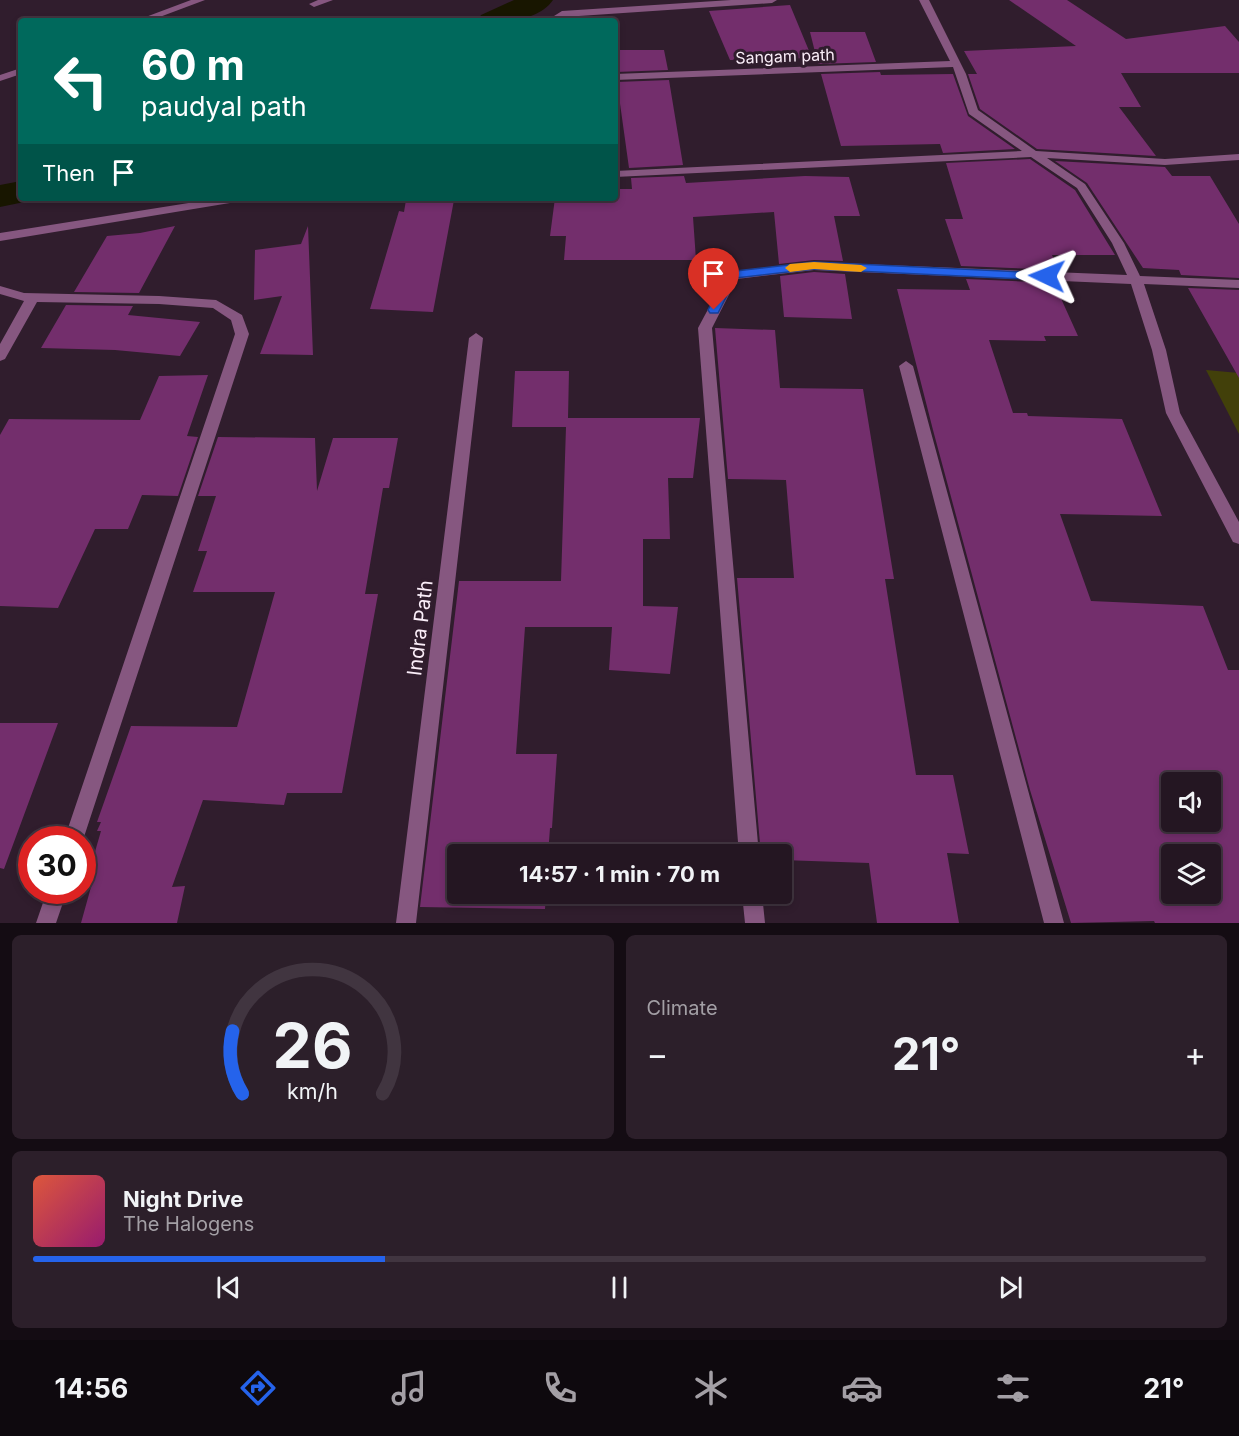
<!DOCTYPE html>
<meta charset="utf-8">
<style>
:root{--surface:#241622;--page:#2c1f2a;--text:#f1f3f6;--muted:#a39fa5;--line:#413540;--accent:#2563eb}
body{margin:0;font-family:Inter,sans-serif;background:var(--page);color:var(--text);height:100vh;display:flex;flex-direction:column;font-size:22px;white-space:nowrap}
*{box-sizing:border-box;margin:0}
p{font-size:20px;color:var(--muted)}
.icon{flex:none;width:33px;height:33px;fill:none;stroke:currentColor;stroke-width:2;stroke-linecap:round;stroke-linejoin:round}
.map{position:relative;height:923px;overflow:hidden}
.side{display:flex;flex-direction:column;gap:12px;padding:12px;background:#140c13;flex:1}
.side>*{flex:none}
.hud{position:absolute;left:18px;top:18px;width:600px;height:183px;border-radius:6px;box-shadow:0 3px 9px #0003,0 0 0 2px var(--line);background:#00695c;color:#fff;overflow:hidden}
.controls{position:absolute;left:1161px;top:772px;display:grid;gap:12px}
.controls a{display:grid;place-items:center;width:60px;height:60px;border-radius:6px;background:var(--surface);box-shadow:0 3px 9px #0003,0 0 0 2px var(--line);font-size:30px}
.speed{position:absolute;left:18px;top:826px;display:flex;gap:12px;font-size:30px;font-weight:700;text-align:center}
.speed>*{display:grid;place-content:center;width:78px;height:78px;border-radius:50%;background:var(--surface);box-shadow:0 3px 9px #0003,0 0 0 2px var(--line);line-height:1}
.speed .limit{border:9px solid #d22;background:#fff;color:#111}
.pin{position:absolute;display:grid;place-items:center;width:51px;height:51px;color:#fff;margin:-62px -26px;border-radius:50% 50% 50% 0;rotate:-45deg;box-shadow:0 0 6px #0007}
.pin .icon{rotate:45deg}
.me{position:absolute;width:66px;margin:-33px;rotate:272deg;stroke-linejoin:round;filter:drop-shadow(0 0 4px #0008)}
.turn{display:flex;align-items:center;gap:21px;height:126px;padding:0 24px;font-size:27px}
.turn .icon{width:78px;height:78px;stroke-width:2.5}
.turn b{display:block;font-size:42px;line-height:51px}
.then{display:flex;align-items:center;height:57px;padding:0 24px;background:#0003;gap:12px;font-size:22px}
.big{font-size:45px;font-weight:700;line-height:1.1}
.side .widget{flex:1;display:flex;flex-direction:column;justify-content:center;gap:9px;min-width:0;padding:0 21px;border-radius:9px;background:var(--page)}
.side .dial{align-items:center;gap:0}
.dial svg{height:156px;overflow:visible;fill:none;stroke:var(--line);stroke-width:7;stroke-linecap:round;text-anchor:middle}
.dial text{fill:var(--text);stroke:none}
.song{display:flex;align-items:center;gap:18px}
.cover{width:72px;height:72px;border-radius:9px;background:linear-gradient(135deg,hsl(10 70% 55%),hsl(320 70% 35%))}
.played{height:6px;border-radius:3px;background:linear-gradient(90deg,var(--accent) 30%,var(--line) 30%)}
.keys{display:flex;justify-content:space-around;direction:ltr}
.heat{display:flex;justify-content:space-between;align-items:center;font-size:33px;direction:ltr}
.side .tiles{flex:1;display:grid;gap:12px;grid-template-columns:1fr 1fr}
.widget:last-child{grid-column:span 2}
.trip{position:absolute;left:447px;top:844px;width:345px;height:60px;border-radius:6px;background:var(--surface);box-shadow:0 3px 9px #0003,0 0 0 2px var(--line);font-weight:700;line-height:60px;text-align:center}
.tab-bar{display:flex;height:96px;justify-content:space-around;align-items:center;background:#0e090e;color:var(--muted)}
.tab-bar .icon{width:42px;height:42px}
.tab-bar .current{color:var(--accent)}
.tab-bar b{font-size:27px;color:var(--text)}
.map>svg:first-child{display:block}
.green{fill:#42400a}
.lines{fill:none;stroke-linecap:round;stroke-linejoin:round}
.canal{fill:#181600;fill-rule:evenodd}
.building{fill:#732e6c;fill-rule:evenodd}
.street{fill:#865780;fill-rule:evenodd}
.route{fill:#2563eb;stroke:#184099;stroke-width:1.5}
.slow{fill:#f59e0b}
.labels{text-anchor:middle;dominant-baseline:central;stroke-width:6;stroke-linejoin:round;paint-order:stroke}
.far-street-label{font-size:16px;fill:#faedf8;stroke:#301d2d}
.street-label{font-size:20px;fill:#faedf8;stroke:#301d2d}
</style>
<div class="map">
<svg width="1239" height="923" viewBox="0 0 1239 923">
<rect width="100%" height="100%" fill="#301d2d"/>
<path class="green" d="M1206,370l33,3v61z"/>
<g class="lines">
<path class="canal" d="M514,0h39c-16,23 -51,21 -76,21l4,-6z
M21,181v17h14l-1,2 -34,7v-22z"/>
</g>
<path class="building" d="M1009,0h58l59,39 99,-13 14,16v31h-118l20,34h-22l37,49 -119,-7 -57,-40 -12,-35h9l-13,-23 112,-5z
M790,5l22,53 -82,2 -21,-49z
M810,32h55l11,30 -58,2z
M615,50h49l4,20 -52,2z
M880,72l1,3 72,-1 15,42 47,33 -72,4 -3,-9 -99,2 -20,-72z
M669,80l14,85 -54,3 -12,-86z
M1030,159l45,31 40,65h-63l7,15 -98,-4 -16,-47h18l-17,-56z
M1055,161l110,6 7,9h38l29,48v54l-58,-3 -2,-5 -36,-2 -56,-85z
M684,176l2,7 119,-7 44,1 11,39h-26l9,45 -29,-1 -35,4 -5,-52 -81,5 3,43h-132l2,-24h-16l5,-38h63l-1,-9h15l-1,-11z
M406,200h48l-21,112 -63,-3 29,-98 5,1z
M175,226l-36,67 -65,-1 33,-56 33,-3z
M308,226l5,129 -53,-1 22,-58 -28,4 1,-50 46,-6z
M814,272l31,2 7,45 -68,-2 -4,-41z
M966,279l88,4 24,53h-34l2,5 -57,-1 24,73h14l1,3 94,3 40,97 -102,-2 31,87 112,5 25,64h11v253h-84l-1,-2 -83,2 -41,-133 -97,-360 -36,-141 73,1zM1172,783h38v39h-38zM1172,855h38v39h-38z
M1188,288l51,2v88z
M66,305l67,1 -5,9 72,7 -20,34 -65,-6 -74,-2z
M715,328l60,2 5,58 83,1 31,190h-9l31,196h37l16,79 -22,-1 12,70h-82l-8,-60 -87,-3v-5h-21l-24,-277h57l-8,-98 -58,-1z
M515,371h54l-1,47h132l-7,60h-25l2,61h-27v67l35,1 -8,67 -61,-4 3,-43h-87l-9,127h41l-5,74h-2l-2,27h-90v39h88l-1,15 -125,-2 39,-326h102l5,-154h-54z
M208,375l-21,61 11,1 -20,59 -36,-1 -14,34h-33l-37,79 -58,-2v-171l9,-16 131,1 19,-44z
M218,437l97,1 2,53 16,-53h65l-9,50h-6l-18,106h13l-36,199h-55l-3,12 -81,-5 -31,87 13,-1 -8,37h-96l15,-54h-6l11,-38h-4l4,-9h-4l34,-96 106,1 38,-135h-82l14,-41h-9l18,-55h-18z
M0,723h58l-54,146 -4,-1z"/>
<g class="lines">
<path class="street" d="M191,0h14l-56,21h-14z
M318,0h15l-19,7 -5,-3z
M731,0h46l-5,3 -208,14 -7,4h-11l16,-10z
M919,0h10l37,74 12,36 58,41 129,8 74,-5v6l-74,5 -118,-7 38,26 39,59 16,33 99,4v8l-95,-4 22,66 14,63 59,109v22l-6,-2 -67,-129 -14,-63 -21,-66 -317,-14 -77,9 -25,49 47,527h-20l-41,-527 30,-56 86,-10 313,13 -15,-32 -35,-55 -46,-31 -416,20v-6l407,-20 -53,-37 -16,-47 -338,13v-6l335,-13z
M21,68v6l-21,7v-6z
M220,198h28l-6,3 -242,40v-8z
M0,286l24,7 135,3 57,4 26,15 7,19 -167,509v-3h-18l171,-506 -4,-14 -18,-12 -54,-4 -122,-2 -32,57 -5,2v-17l24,-43 -24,-7z
M476,333l7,5 -67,585h-20l73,-585z
M906,361l7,5 151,557h-20l-145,-557z
M47,891h20l-11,32h-20z
M742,894h20l3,29h-20z"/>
</g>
<path class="route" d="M814,262l233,11 6,3 -6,4 -233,-11 -78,9 -18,35h-8l-2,-3 19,-38z"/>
<path class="slow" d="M814,262l47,3 6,3 -6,4 -47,-3 -24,3 -5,-4 5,-4z"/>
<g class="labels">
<g class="far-street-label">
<text transform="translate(785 56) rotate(-2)">Sangam path</text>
</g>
<g class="street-label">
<text transform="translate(420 628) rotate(-83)">Indra Path</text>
</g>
</g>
</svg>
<div class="controls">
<a><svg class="icon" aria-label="sound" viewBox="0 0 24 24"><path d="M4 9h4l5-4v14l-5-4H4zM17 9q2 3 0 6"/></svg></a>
<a><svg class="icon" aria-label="layers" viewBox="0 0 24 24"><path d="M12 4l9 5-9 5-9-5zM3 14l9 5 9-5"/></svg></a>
</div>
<div class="speed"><div class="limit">30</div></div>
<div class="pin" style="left:714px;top:310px;background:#d93025"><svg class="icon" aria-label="arrive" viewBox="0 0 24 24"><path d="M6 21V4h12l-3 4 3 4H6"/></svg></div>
<svg class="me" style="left:1047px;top:276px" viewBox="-20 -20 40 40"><path d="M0-17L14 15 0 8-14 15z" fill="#2563eb" stroke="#fff" stroke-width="4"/></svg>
<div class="trip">14:57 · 1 min · 70 m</div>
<div class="hud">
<div class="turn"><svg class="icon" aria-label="left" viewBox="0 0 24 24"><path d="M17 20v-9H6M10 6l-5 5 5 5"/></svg><div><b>60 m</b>paudyal path</div></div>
<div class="then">Then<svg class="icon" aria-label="arrive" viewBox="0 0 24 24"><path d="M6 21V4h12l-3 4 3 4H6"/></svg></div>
</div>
</div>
<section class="side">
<div class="tiles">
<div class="widget dial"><svg viewBox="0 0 100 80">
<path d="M14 69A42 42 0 1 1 86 69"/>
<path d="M14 69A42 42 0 0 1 9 37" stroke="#2563eb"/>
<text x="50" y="56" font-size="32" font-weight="700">26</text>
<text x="50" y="72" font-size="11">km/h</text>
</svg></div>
<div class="widget"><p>Climate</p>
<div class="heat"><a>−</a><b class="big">21°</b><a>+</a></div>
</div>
<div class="widget">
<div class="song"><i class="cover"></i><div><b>Night Drive</b><p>The Halogens</p></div></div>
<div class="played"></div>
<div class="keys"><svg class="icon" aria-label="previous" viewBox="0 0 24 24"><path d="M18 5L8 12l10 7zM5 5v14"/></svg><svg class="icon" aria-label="pause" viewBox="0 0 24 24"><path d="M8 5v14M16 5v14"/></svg><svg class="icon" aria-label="next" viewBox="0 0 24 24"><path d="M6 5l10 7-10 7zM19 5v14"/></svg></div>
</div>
</div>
</section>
<nav class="tab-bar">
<b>14:56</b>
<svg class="icon current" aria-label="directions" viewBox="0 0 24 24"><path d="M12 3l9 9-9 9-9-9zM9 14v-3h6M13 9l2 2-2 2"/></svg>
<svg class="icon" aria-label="music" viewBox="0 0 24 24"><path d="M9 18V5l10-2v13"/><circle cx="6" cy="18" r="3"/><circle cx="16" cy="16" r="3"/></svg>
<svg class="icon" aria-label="phone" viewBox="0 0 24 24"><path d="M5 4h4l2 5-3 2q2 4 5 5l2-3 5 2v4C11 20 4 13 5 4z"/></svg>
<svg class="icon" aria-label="climate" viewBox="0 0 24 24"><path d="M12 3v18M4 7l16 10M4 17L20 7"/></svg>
<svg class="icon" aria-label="car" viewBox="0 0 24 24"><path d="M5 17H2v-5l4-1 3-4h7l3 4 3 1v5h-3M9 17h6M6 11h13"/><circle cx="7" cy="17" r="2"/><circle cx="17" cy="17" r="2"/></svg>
<svg class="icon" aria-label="filters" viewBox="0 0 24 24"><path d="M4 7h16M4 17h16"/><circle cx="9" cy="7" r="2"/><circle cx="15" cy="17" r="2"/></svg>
<b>21°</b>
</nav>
